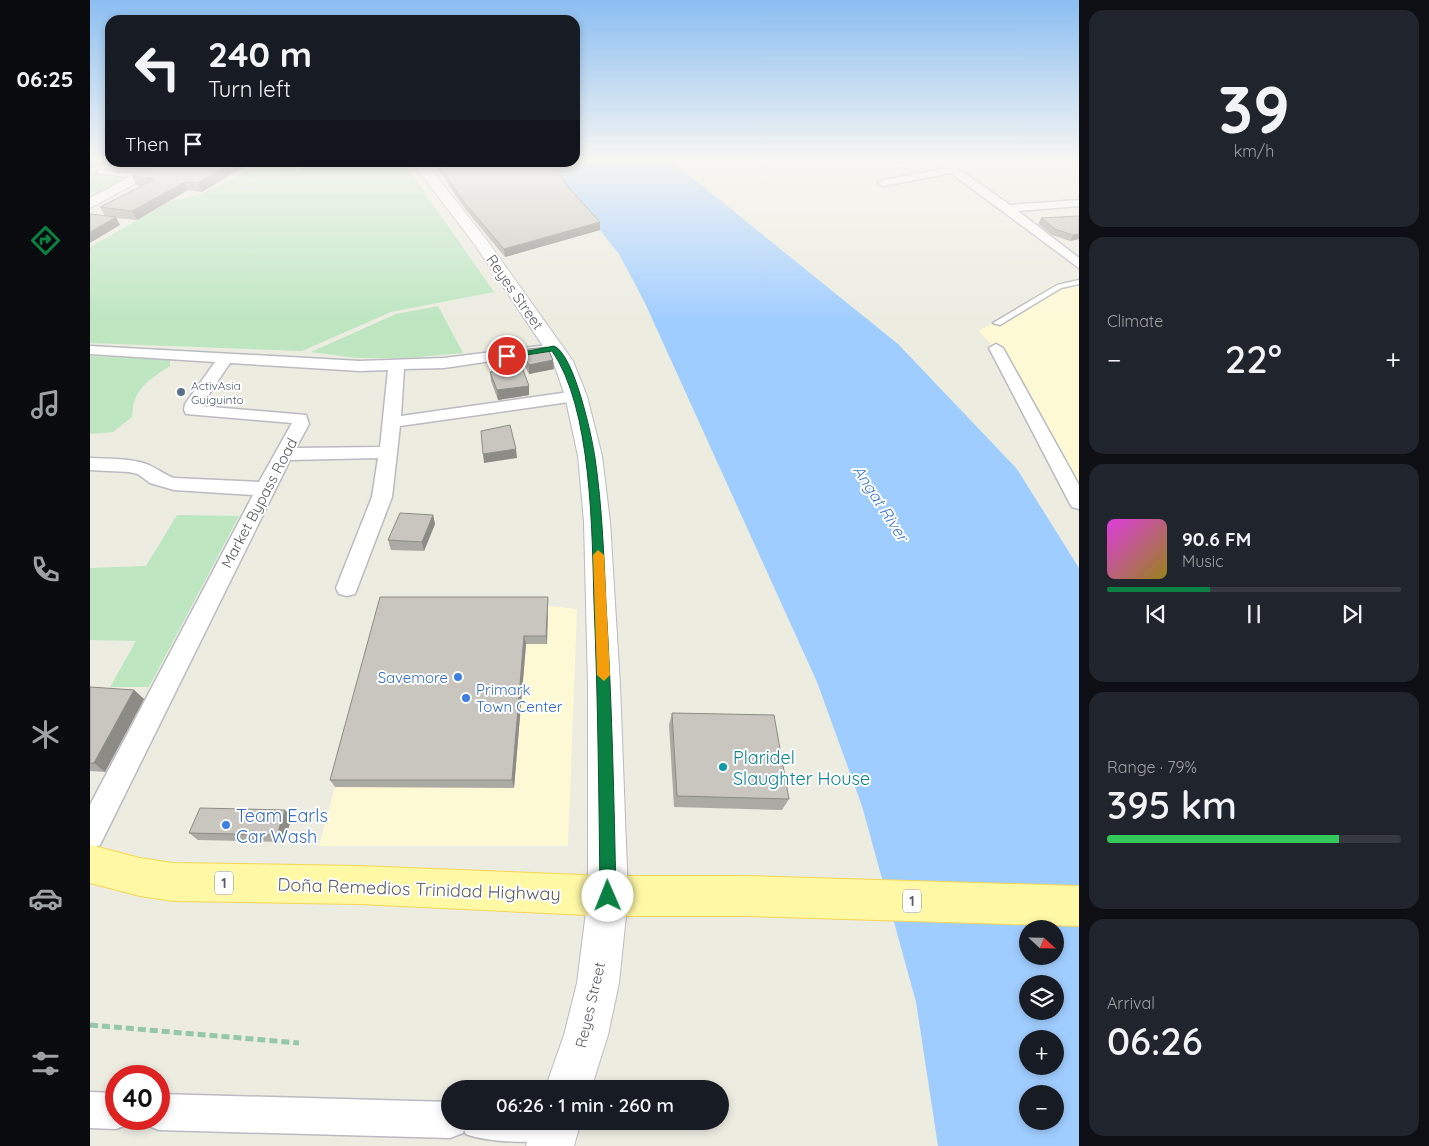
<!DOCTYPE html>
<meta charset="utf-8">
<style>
:root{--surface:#171b24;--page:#20242c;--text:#f1f3f6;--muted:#9ea1a6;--line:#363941;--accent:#0b8043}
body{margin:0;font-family:Quicksand,sans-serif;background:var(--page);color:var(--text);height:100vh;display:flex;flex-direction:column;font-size:19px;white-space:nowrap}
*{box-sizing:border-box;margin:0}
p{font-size:16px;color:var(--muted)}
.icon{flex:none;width:28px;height:28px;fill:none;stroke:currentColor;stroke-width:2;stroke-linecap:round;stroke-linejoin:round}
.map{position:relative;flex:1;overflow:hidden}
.panel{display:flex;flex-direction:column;gap:10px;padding:10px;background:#0d0f14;width:350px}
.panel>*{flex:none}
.hud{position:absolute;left:15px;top:15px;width:475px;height:152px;border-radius:15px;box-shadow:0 2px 8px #0003;background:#171b24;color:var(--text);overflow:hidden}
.needle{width:32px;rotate:112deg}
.tools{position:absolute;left:929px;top:920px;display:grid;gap:10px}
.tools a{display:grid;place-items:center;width:45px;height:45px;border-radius:50%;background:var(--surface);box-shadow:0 2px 8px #0003;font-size:25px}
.speed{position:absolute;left:15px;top:1065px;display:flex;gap:10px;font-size:25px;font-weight:700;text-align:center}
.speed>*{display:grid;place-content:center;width:65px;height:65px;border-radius:50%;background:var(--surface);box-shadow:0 2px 8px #0003;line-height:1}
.speed .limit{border:8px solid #d22;background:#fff;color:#111}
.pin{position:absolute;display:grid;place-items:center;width:42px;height:42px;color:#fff;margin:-21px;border:2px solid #fff;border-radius:50%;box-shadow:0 1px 5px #0007}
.me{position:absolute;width:55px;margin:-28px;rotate:359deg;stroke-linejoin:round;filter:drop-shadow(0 0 4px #0008)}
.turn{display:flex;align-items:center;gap:18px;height:105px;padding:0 20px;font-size:22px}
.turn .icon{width:65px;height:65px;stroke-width:2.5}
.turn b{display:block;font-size:35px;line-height:42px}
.then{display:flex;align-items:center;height:48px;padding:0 20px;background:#0003;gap:10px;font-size:19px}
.big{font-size:38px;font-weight:600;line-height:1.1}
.panel .card{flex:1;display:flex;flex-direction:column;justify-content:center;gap:8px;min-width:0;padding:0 18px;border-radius:15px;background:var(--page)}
.panel .dial{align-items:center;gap:0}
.dial b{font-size:65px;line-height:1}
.song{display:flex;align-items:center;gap:15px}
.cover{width:60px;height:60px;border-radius:8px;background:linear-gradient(135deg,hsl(300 70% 55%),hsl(50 70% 35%))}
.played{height:5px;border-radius:2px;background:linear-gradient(90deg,var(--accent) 35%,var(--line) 35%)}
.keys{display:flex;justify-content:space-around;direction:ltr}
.heat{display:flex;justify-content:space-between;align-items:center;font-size:28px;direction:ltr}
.charge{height:8px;border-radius:4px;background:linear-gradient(90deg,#34c759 79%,var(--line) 0)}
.trip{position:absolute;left:351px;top:1080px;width:288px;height:50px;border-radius:25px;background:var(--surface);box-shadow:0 2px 8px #0003;font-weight:600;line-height:50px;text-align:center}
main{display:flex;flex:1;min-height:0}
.dock{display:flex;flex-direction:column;width:90px;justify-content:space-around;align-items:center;background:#090b0e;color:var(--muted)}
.dock .icon{width:35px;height:35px}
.dock .on{color:var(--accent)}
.dock b{font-size:22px;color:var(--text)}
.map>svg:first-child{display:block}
.commercial{fill:#fef9d5}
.green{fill:#bde6c1}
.water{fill:#a0cdff;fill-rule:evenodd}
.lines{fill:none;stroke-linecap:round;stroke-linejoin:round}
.service-casing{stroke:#b9bbc1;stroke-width:3}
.minor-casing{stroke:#b9bbc1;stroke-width:3}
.tertiary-casing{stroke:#b9bbc1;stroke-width:2}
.secondary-casing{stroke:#babdc4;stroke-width:2}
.primary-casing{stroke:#f4d653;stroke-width:2}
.path{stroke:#96c7a8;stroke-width:5;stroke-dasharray:8 4;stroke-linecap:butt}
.service{fill:#fff;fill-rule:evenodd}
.minor{fill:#fff;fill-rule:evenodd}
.tertiary{fill:#fff;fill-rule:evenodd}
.secondary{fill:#fff;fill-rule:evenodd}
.primary{fill:#fff8a5;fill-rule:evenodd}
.wall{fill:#acaaa4}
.shaded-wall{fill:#8c8b86}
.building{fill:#c8c6bf;stroke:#8c8b86}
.route{fill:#0b8043;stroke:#07532c}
.slow{fill:#f59e0b}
.service-dot{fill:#5c6f8a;stroke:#fff;stroke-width:2}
.shop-dot{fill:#3f7fe0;stroke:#fff;stroke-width:2}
.culture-dot{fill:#0f9aa8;stroke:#fff;stroke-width:2}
.labels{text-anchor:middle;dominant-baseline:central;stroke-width:4;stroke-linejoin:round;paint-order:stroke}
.far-service-label{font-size:12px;fill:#4e5e75;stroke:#fff;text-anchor:start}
.shield{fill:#fff;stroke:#8c8e92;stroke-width:1}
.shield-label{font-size:14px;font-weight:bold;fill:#5a5d63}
.street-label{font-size:15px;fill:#5a5d63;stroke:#fff}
.shop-label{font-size:15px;fill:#366cbe;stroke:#fff;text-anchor:end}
.water-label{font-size:16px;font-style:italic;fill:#4075c5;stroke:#fff}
.near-culture-label{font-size:18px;fill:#0d838f;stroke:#fff;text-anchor:start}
.near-shop-label{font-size:18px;fill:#366cbe;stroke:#fff;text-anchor:start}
.near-street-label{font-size:18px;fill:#5a5d63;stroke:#fff}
</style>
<main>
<nav class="dock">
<b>06:25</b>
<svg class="icon on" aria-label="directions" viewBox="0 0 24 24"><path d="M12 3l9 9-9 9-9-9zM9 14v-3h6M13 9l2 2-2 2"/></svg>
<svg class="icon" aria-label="music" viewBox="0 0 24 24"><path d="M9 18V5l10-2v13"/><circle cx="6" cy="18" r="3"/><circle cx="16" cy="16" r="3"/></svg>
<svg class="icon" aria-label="phone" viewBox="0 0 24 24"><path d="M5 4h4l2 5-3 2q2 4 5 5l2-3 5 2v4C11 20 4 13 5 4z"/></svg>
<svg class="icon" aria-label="climate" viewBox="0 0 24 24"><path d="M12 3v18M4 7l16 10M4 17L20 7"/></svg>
<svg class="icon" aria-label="car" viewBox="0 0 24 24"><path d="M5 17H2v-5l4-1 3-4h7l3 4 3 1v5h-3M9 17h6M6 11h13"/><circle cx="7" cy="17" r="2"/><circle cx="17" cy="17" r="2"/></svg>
<svg class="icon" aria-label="filters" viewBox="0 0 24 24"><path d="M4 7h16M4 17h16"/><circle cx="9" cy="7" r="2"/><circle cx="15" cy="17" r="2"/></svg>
</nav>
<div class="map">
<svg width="989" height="1146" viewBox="0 0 989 1146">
<rect width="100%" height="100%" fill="#edece1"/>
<path class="commercial" d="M989,282v211l-78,-138 -22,-24 76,-48z
M293,606h165l29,3 -9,237h-249z"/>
<path class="green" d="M219,162l95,1 90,129 -103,20 -89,39 -212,-8v-86l2,-2h-2v-8l79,-45 34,-9 49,-24 46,2z
M11,168l40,5 -51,27v-28z
M348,306l25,47 -55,5h-51l-46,-6 85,-38z
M0,356l80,4v6c-22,14 -37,23 -38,51l-19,15 -23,2z
M87,515l62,1 -90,171h-39l26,-46 -46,-1v-72l56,-2z"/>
<path class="water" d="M485,160h95l228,184 119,125 62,99v578h-141l-22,-144 -54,-196 -45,-124 -172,-379 -26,-49 -73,-91 29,-1zM938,929h27v27h-27zM938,984h27v27h-27zM938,1039h27v27h-27zM938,1094h27v27h-27z"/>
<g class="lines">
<defs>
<path id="service" d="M807,160h14l-12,3z
M9,170l42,5 3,2 -3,2 -44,-6z
M989,280v4l-18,4 -61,37 -7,-2 64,-38z"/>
<path id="minor" d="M844,160h11l65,45 69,-5v6l-61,5 61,47v10l-128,-95 -68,13 -5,-3 5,-3 61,-11z
M190,162h17l-4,3z
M906,344l7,4 76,137v24l-7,-2 -3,-5 -80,-154z
M458,345l5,1 2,3 -2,3 -109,16 -40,1 -3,47 175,-25 8,5 -8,5 -176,25 -8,71 -37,97 -8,2 -8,-2 -3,-6 36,-91 6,-39 -88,2 -190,385 -10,4v-44l163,-310 -79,-5 -24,-7 -12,-9 -9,-2 -39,-2v-12c20,1 41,0 59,7 9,4 16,10 25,13l85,4 33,-59 -106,-9 -2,-4 1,-6 30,-42 -125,-8v-8l270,15 84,-3zM140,363l130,8 28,-1 -8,77 -84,1 13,-24 -3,-9 -105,-9z
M0,1092l26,1v26h15l-2,5 -13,5 -26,-1z
M69,1094l291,8v19l124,2 -5,13c-21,9 -81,7 -103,-2l-2,-4 -1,3 -13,5 -291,-8 -13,-5 -2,-6h15z"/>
<path id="tertiary" d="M322,162h13l61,77 87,122 14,35 15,60 8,66 10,163 8,211 -9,87 -11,52 -17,54h-46l19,-54 13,-52 11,-87v-211l-4,-163 -6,-66 -13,-60 -12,-35 -78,-116z
M443,1121h48l-7,25h-48z"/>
<path id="secondary" d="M69,162h16l-85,46v-10z"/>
<path id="primary" d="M0,845l50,13 33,5 186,3 249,10h137l334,10v40l-334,-10h-137l-249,-12 -186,-3 -33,-5 -50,-13z"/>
</defs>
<use href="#service" class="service-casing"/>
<use href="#minor" class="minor-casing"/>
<use href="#tertiary" class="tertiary-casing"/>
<use href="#secondary" class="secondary-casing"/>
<use href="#primary" class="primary-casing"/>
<path class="path" d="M0,1025l209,18"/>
<use href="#service" class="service"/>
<use href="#minor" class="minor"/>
<use href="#tertiary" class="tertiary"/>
<use href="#secondary" class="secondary"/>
<use href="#primary" class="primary"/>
</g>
<path class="wall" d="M0,160h20v2h44l-14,8 -42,-5 -5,3h-3z
M68,162h94l-50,30 -14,-2 -51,30 -21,-2 4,7 -15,-9 -5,-9 42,-21 -6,-1 -4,-9z
M343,162h118l18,26 31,34v8l-95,27 -40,-48z
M989,216v23l-9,2 -18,-6 -14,-11 3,-6z
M430,350l34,19 -25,5 -8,-15z
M400,372l39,14v9l-31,5 -7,-19z
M343,515l2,9 -11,27 -33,-1 -3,-10z
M458,597v9l-1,38h-21l-12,144 -179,-1 -5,-7z
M0,687l44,3 10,9 -39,73 -15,-1z
M582,713l117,86 -7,11 -108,-3 -5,-82z
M202,817l-8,25 -86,-2 -9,-7z"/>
<path class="shaded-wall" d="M0,160h6l2,5 -5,3 -3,-5z
M46,162h18l-14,8z
M144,162h18l-50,30 -4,-9z
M95,182l3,8 -51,30 -5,-9z
M26,217l4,8 -30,18v-11z
M510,222v8l-95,27 -1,-8z
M989,234v5l-9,2 3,-6z
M463,360l1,9 -25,5v-9z
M439,386v9l-31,5 -1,-10z
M426,449l1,9 -33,5 -1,-9z
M343,515l2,9 -11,27 -2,-9z
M458,597v9l-1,38 -1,-8z
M434,636l2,8 -12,144 -2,-8z
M44,690l10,9 -39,73 -11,-9z
M195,810l7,7 -8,25 -7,-7z"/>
<path class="building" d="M68,162h76l-36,21 -13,-1 -53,29 -32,-4 55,-28 -23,-3z
M347,162h114l18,26 31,34 -96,27 -40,-47z
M0,214l26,3 -26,15z
M989,216v18l-6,1 -18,-6 -14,-11z
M457,347l6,13 -24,5 -9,-15z
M432,367l7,19 -32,4 -7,-18z
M420,425l6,24 -33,5 -2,-23z
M310,513l33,2 -11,27 -34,-2z
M290,597h168l-2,39h-22l-12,144h-182z
M0,687l44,3 -40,73h-4z
M582,713l102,2 15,84 -112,-3z
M110,808l85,2 -8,25 -88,-2z"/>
<linearGradient id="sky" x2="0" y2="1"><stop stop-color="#8bbef1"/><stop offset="0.5" stop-color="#f7f6f2"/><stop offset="1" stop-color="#f7f6f2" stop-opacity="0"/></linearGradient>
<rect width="989" height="321" fill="url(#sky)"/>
<path class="route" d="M464,346c20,8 38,90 41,112 7,48 9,98 11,147 6,97 8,194 10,291l-2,6 -6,2 -6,-2 -2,-6c-1,-98 -2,-196 -6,-294 -2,-70 -2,-194 -42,-251l-45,7 -4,-2z"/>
<path class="slow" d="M508,550l6,5 6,120 -6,6 -7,-6 -4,-120z"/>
<circle class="service-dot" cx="91" cy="392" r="5"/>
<g class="shop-dot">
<circle cx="368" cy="677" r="5"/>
<circle cx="376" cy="698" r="5"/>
<circle cx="136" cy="825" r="5"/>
</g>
<circle class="culture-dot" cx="633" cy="767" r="5"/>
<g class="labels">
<g class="far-service-label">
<text x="101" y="385">ActivAsia<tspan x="101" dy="14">Guiguinto</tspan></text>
</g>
<g class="shield">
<rect x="125" y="871.5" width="18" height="23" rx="4"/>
<rect x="813" y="889.5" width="18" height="23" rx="4"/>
</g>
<g class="shield-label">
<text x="134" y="883">1</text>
<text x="822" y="901">1</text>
</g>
<g class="street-label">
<text transform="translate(425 292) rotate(55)">Reyes Street</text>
<text transform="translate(169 503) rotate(-62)">Market Bypass Road</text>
<text transform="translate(500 1005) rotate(-77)">Reyes Street</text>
</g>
<g class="shop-label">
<text x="358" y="677">Savemore</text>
<text x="386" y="689" text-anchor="start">Primark<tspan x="386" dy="17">Town Center</tspan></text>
</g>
<g class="water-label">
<text transform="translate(791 503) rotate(57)">Angat River</text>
</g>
<g class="near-culture-label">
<text x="643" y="757">Plaridel<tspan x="643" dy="21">Slaughter House</tspan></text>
</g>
<g class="near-shop-label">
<text x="146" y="815">Team Earls<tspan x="146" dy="21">Car Wash</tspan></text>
</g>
<g class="near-street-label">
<text transform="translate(329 889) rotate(2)">Doña Remedios Trinidad Highway</text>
</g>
</g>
</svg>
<div class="tools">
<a><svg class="needle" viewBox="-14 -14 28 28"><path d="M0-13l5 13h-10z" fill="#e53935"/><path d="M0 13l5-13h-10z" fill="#9ea1a6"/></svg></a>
<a><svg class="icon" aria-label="layers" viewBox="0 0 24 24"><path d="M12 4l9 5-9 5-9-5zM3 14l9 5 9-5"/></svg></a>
<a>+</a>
<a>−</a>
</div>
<div class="speed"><div class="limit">40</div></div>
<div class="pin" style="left:417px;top:356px;background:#d93025"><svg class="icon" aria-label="arrive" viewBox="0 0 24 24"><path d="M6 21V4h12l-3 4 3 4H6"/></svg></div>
<svg class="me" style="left:518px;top:896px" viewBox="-20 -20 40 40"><circle r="19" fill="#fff"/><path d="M0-13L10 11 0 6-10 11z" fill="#0b8043"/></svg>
<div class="trip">06:26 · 1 min · 260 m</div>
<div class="hud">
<div class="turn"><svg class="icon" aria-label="left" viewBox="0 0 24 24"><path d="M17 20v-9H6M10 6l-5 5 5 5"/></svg><div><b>240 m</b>Turn left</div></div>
<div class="then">Then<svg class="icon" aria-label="arrive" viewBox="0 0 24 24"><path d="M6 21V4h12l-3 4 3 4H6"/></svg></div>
</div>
</div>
<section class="panel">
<div class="card dial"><b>39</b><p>km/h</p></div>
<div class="card"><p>Climate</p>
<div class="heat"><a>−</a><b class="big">22°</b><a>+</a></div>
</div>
<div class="card">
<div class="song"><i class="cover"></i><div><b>90.6 FM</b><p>Music</p></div></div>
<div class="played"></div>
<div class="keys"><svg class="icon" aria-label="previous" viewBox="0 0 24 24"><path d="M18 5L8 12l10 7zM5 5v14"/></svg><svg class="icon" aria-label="pause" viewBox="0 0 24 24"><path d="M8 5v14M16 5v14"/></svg><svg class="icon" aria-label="next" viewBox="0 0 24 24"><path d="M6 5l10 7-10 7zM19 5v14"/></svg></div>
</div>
<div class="card"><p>Range · 79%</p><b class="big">395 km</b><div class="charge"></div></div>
<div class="card"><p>Arrival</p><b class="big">06:26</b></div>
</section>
</main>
